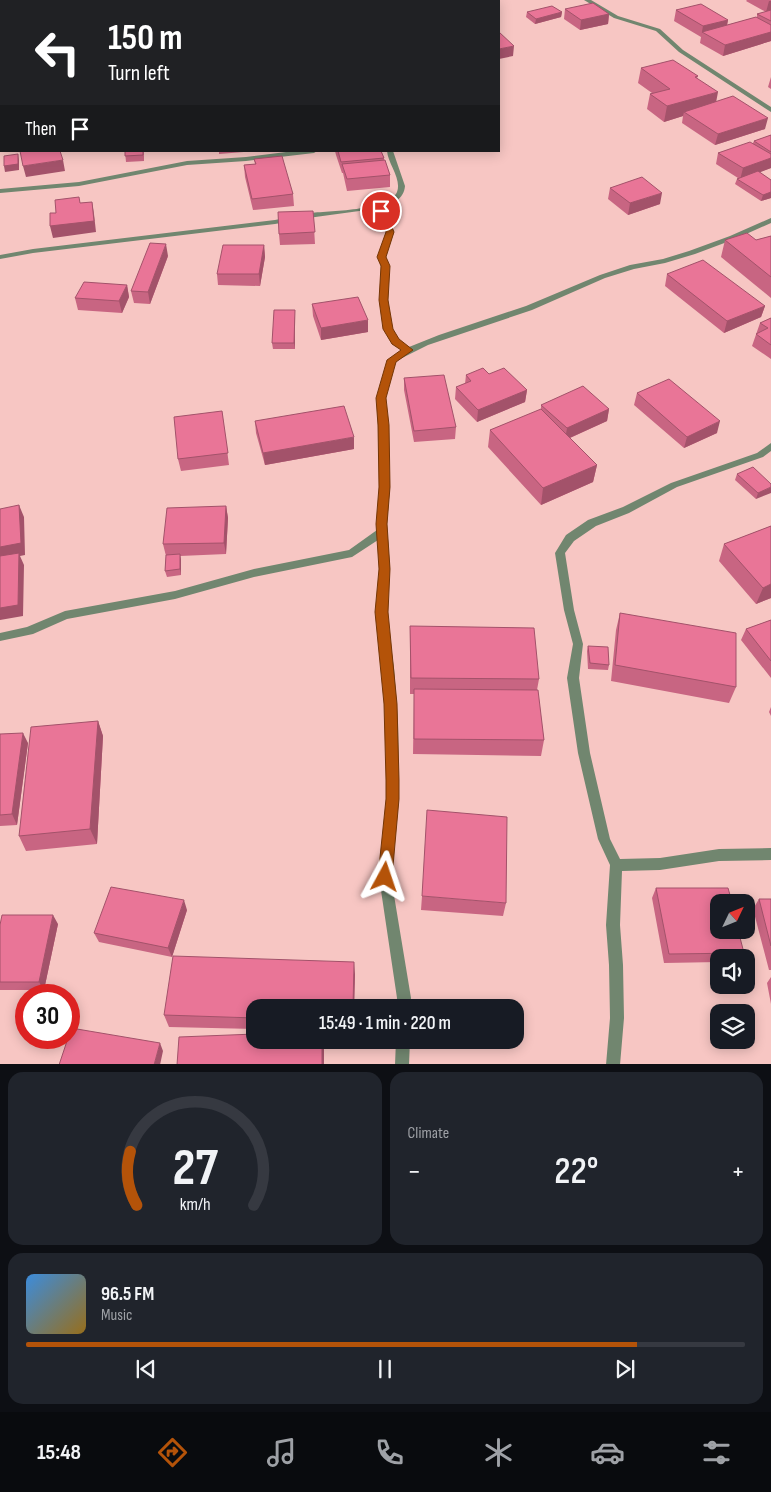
<!DOCTYPE html>
<meta charset="utf-8">
<style>
:root{--surface:#171b24;--page:#20242c;--text:#f1f3f6;--muted:#9ea1a6;--line:#363941;--accent:#b45309}
body{margin:0;font-family:"Sofia Sans Condensed",sans-serif;background:var(--page);color:var(--text);height:100vh;display:flex;flex-direction:column;font-size:19px;white-space:nowrap}
*{box-sizing:border-box;margin:0}
p{font-size:16px;color:var(--muted)}
.icon{flex:none;width:28px;height:28px;fill:none;stroke:currentColor;stroke-width:2;stroke-linecap:round;stroke-linejoin:round}
.map{position:relative;height:1064px;overflow:hidden}
.details{display:flex;flex-direction:column;gap:8px;padding:8px;background:#0d0f14;flex:1}
.details>*{flex:none}
.banner{position:absolute;left:0px;top:0px;width:500px;height:152px;box-shadow:0 2px 12px #0003;background:#202124;color:#fff;overflow:hidden}
.needle{width:32px;rotate:47deg}
.fabs{position:absolute;left:710px;top:894px;display:grid;gap:10px}
.fabs a{display:grid;place-items:center;width:45px;height:45px;border-radius:10px;background:var(--surface);box-shadow:0 2px 12px #0003;font-size:25px}
.speed{position:absolute;left:15px;top:984px;display:flex;gap:10px;font-size:25px;font-weight:700;text-align:center}
.speed>*{display:grid;place-content:center;width:65px;height:65px;border-radius:50%;background:var(--surface);box-shadow:0 2px 12px #0003;line-height:1}
.speed .limit{border:8px solid #d22;background:#fff;color:#111}
.pin{position:absolute;display:grid;place-items:center;width:42px;height:42px;color:#fff;margin:-21px;border:2px solid #fff;border-radius:50%;box-shadow:0 1px 5px #0007}
.me{position:absolute;width:55px;margin:-28px;rotate:5deg;stroke-linejoin:round;filter:drop-shadow(0 0 4px #0008)}
.turn{display:flex;align-items:center;gap:18px;height:105px;padding:0 25px;font-size:22px}
.turn .icon{width:65px;height:65px;stroke-width:2.5}
.turn b{display:block;font-size:35px;line-height:42px}
.then{display:flex;align-items:center;height:48px;padding:0 25px;background:#0003;gap:10px;font-size:19px}
.big{font-size:38px;font-weight:600;line-height:1.1}
.details .tile{flex:1;display:flex;flex-direction:column;justify-content:center;gap:8px;min-width:0;padding:0 18px;border-radius:15px;background:var(--page)}
.details .dial{align-items:center;gap:0}
.dial svg{height:130px;overflow:visible;fill:none;stroke:var(--line);stroke-width:7;stroke-linecap:round;text-anchor:middle}
.dial text{fill:var(--text);stroke:none}
.song{display:flex;align-items:center;gap:15px}
.cover{width:60px;height:60px;border-radius:8px;background:linear-gradient(135deg,hsl(210 70% 55%),hsl(40 70% 35%))}
.played{height:5px;border-radius:2px;background:linear-gradient(90deg,var(--accent) 85%,var(--line) 85%)}
.keys{display:flex;justify-content:space-around;direction:ltr}
.heat{display:flex;justify-content:space-between;align-items:center;font-size:28px;direction:ltr}
.details .tiles{flex:1;display:grid;gap:8px;grid-template-columns:1fr 1fr}
.tile:last-child{grid-column:span 2}
.trip{position:absolute;left:246px;top:999px;width:278px;height:50px;border-radius:15px;background:var(--surface);box-shadow:0 2px 12px #0003;font-weight:600;line-height:50px;text-align:center}
.tabs{display:flex;height:80px;justify-content:space-around;align-items:center;background:#090b0e;color:var(--muted)}
.tabs .icon{width:35px;height:35px}
.tabs .selected{color:var(--accent)}
.tabs b{font-size:22px;color:var(--text)}
.map>svg:first-child{display:block}
.lines{fill:none;stroke-linecap:round;stroke-linejoin:round}
.minor{fill:#71866f;fill-rule:evenodd}
.wall{fill:#c86582}
.shaded-wall{fill:#a3526a}
.building{fill:#e97597;stroke:#a3526a}
.route{fill:#b45309;stroke:#753606}
</style>
<div class="map">
<svg width="771" height="1065" viewBox="0 0 771 1065">
<rect width="100%" height="100%" fill="#f7c6c3"/>
<g class="lines">
<path class="minor" d="M398,0h6v1h-6z
M584,0h7l27,16 42,13 23,21 88,57v5l-92,-60 -23,-21 -42,-13z
M0,53h1v4h-1z
M294,151h23l-3,2 -68,8 -59,4 -108,21 -79,7v-4l79,-7 108,-21 59,-4z
M387,151h6l12,35c-1,13 -12,18 -24,22l9,12 4,12 -8,25 3,9 -1,34 4,29 6,11 11,7 30,-12 87,-29 74,-31 30,-10 33,-6 26,-8 41,-15 41,-18v5l-36,16 -40,15 -30,9 -31,6 -29,9 -73,32 -104,35 -32,16 -11,37 5,89 -3,37 3,45 -4,43 8,56 4,54 1,77 -8,78 20,121 -1,10h-14l1,-10 -18,-121 8,-78 -1,-77 -4,-54 -6,-56 4,-43 -2,-29 -26,17 -98,20 -79,22 -108,20 -34,15 -33,7v-8l27,-6 38,-16 110,-20 79,-22 95,-19 28,-20 3,-43 -3,-89 11,-38 15,-10 -11,-6 -8,-15 -4,-29 1,-34 -3,-9 8,-25 -4,-12 -8,-11 -66,9 -33,6 -242,29 -33,6v-4l33,-6 242,-29c11,-2 23,-5 34,-7 18,-2 80,-2 88,-21 5,-13 -9,-28 -10,-41z
M771,443v8l-8,6 -86,30 -48,26 -33,13 -22,15 -9,12 9,57 9,34 -4,34 11,75 20,86 10,20 40,-1 59,-9 52,-1v12l-52,1 -59,9 -38,1 -2,54 3,40 1,53 -4,47h-14l4,-47 -1,-53 -3,-40 4,-60 -12,-26 -20,-86 -11,-75 6,-34 -9,-34 -9,-57 11,-18 22,-15 35,-13 48,-24 86,-30z
M396,1040h14l-1,25h-14z"/>
</g>
<path class="wall" d="M240,0h29v1h-29z
M747,0h24v41l-48,15 -23,-13 1,-6 -27,-16 2,-11 52,10 -1,5 30,-8v-3l9,-2 -20,-11z
M565,9l44,5 -1,10 -28,6 -16,-11z
M527,12h35l-1,5 -26,7 -9,-7z
M641,68l57,8 -1,2 19,24 49,27 -50,16 -33,-22 1,-7 -19,6 -17,-13 3,-15 2,-1 -14,-10z
M771,77v12l-3,-2z
M771,135v33l-12,4 12,8v18l-10,3 -26,-17 2,-5 1,-1 -22,-14 2,-11 35,-10 1,-2z
M125,151h19v10l-18,1z
M219,151h37l-37,3z
M335,151h46l3,7v2l6,15v12l-43,4 -4,-18h-1l-6,-18z
M254,159l39,35 1,12 -41,4 -8,-33 -1,-12 11,-1z
M610,188l50,16 -32,11 -20,-16z
M313,211l2,33 -35,1 -1,-11z
M771,236v62l-50,-41 4,-17h31z
M264,245l1,12 -5,29 -42,-1 -1,-11z
M168,256l-18,48 -16,-1 -3,-12z
M667,274l98,32 -4,11 -37,16 -59,-47z
M127,285l2,12 -7,16 -44,-3 -3,-12z
M312,304l56,28 -47,8 -8,-24z
M295,316v33h-22l-1,-6z
M771,318v41l-19,-13 8,-23z
M489,374l38,16 -2,12 -48,20 -22,-23 1,-12 9,-3 1,-9z
M404,378l52,49 -1,12 -41,3 -10,-52z
M637,393l80,40 -33,15 -50,-43z
M541,405l68,4 -2,12 -37,17 27,27 -4,17 -52,23 -53,-58 2,-17 51,-20z
M222,411l7,54 -48,6 -3,-12z
M255,421l99,28 -89,16 -9,-32z
M737,474l34,10 -15,15 -21,-19z
M226,506l2,12 -2,36 -46,2 1,4v15l-14,2 -2,-6 1,-15 -3,-12z
M771,526v72l-15,6 -37,-43 5,-17z
M620,613l116,74 -7,16 -118,-22 5,-51z
M771,620v58l-30,-38 5,-11z
M410,626l129,53 -2,11 7,50 -3,16 -128,-2 1,-60h-4z
M588,646l21,19 -1,5 -20,-1 -1,-18z
M771,707v9l-2,-4z
M98,721l5,15 -6,108 -71,7 -7,-15z
M0,734l28,9 -11,82 -17,1z
M656,888l88,65 -3,5h-22v4l-55,1 -12,-65z
M422,896l84,7 -3,13 -82,-6z
M759,899h12v71h-2l-16,-61z
M187,910l-15,47 -73,-15 -5,-9z
M58,924l-14,66h-44v-65z
M355,974l-1,34h-99v21l-86,-2 -5,-12z
M771,977v27l-4,-21z"/>
<path class="shaded-wall" d="M769,1h2v9l-5,2z
M562,12l-1,5 -26,7 1,-5z
M609,14l-1,10 -28,6 1,-10z
M728,20l-2,10 -24,2 -1,5 2,-11z
M771,32v9l-48,15 2,-11z
M514,46l-1,10 -14,3v-10z
M718,92l-3,16 -31,4 -1,4 -19,6 3,-16z
M768,118l-3,11 -50,16 3,-11z
M18,154l1,6v10l-14,2 -1,-6z
M771,158v10l-31,12 3,-12z
M63,160l2,11 -39,6 -3,-11z
M771,192v6l-10,3 2,-6z
M662,193l-2,11 -32,11 2,-12z
M92,202l2,12 2,18 -43,6 -3,-12z
M166,244l2,12 -18,48 -2,-12z
M264,245l1,12 -5,29 -1,-12z
M127,285l2,12 -7,16 -3,-12z
M765,306l-4,11 -37,16 3,-12z
M295,310v39l-1,-6z
M368,320v12l-47,8v-12z
M527,390l-2,12 -48,20 1,-12z
M609,409l-2,12 -42,19 2,-12z
M720,421l-3,12 -33,15 3,-11z
M354,437v12l-89,16 -2,-12z
M597,465l-4,17 -52,23 2,-17z
M771,487v6l-15,6 2,-6z
M19,505l5,12 1,38 -5,1 4,9 -1,51 -23,4v-73z
M226,506l2,12 -2,36 -2,-11z
M180,554l1,6v15l-1,-6z
M771,584v14l-15,6 7,-16z
M98,721l5,15 -6,108 -7,-15z
M23,733l5,10 -11,82 -5,-11z
M184,900l3,10 -15,47 -4,-9z
M53,915l5,9 -14,66 -5,-8z
M354,962l1,12 -1,34h-1z
M322,1040h1l1,4v21h-2z
M160,1043l3,8 -3,14h-6z"/>
<path class="building" d="M186,0h32v1h-32z
M270,0h15l1,1h-16z
M314,0h14v1h-13z
M593,3l16,11 -28,6 -16,-11z
M701,4l27,16 -25,6 -27,-16z
M552,6l10,6 -26,7 -9,-7z
M771,10v11l-14,-7z
M756,17l15,8v7l-46,13 -23,-13z
M499,32l15,14 -15,3z
M673,60l25,16 -3,1 23,15 -51,14 -17,-12 20,-5 -29,-21z
M733,96l35,22 -50,16 -34,-22z
M771,135v17l-17,-11z
M750,142l21,12v4l-28,10 -25,-15z
M20,151h40l3,9 -40,6z
M125,151h18v4l-18,1z
M338,151h43l3,7 -43,4z
M18,154v10l-14,2v-10z
M282,156l11,38 -41,5 -8,-34 12,-1 -2,-5z
M385,160l5,15 -43,4 -5,-15z
M758,171l13,9v12l-8,3 -26,-16z
M642,177l20,16 -32,10 -20,-15z
M79,197l1,6 12,-1 2,19 -44,5v-13h6l-1,-13z
M313,211l2,21 -36,2 -1,-22z
M747,233l9,7 15,-4v41l-46,-37z
M150,243l16,1 -18,48 -17,-1z
M223,245h41l-5,29h-42z
M703,260l62,46 -38,15 -60,-47z
M84,282l43,3 -8,16 -44,-3z
M358,297l10,23 -47,8 -9,-24z
M274,310h21l-1,33h-22z
M771,318v27l-15,-11 12,-6 -8,-5z
M483,368l6,6 15,-6 23,22 -49,20 -22,-23 15,-6 -5,-6z
M444,375l12,52 -42,4 -10,-53z
M669,379l51,42 -33,16 -50,-44z
M583,386l26,23 -42,19 -26,-23z
M344,406l10,31 -91,16 -8,-32z
M541,409l56,56 -54,23 -53,-58z
M222,411l6,42 -50,6 -4,-42z
M753,467l18,17v3l-13,6 -21,-19z
M19,505l2,38 -21,4v-38z
M226,506l-2,37 -61,1 4,-36z
M771,526v58l-8,4 -39,-44z
M19,553l-1,52 -18,3v-52z
M180,554v15l-15,2 1,-16z
M620,613l116,20v54l-121,-22z
M771,620v41l-25,-32z
M410,626l124,2 5,51 -128,-1z
M588,646l20,1 1,18 -19,-2z
M414,689l124,1 6,50 -130,-1z
M98,721l-8,108 -71,7 12,-109z
M23,733l-11,81 -12,1v-81z
M427,810l80,7 -1,86 -84,-7z
M111,887l73,13 -16,48 -74,-15z
M656,888h72l4,14h-13v28h19l6,23 -75,1z
M759,899h12v47z
M2,915h51l-14,67h-39v-57z
M173,956l181,6 -1,46h-98v10l-91,-3z
M71,1028l89,15 -6,22h-95l9,-27h1v-4z
M255,1034v6h67v25h-145l2,-28z"/>
<path class="route" d="M378,209h6l10,23 -8,25 4,9 -2,34 5,29 6,10 14,11 -17,12 -10,36 3,27 1,62 -3,37 3,45 -2,43 9,92 2,76v19l-7,78 -2,5 -5,2 -5,-2 -2,-5 8,-78v-19l-2,-76 -9,-92 4,-43 -3,-45 3,-37 -1,-62 -2,-27 11,-38 14,-10 -9,-6 -9,-15 -4,-29 2,-34 -4,-9 9,-25 -9,-21z"/>
</svg>
<div class="fabs">
<a><svg class="needle" viewBox="-14 -14 28 28"><path d="M0-13l5 13h-10z" fill="#e53935"/><path d="M0 13l5-13h-10z" fill="#9ea1a6"/></svg></a>
<a><svg class="icon" aria-label="sound" viewBox="0 0 24 24"><path d="M4 9h4l5-4v14l-5-4H4zM17 9q2 3 0 6"/></svg></a>
<a><svg class="icon" aria-label="layers" viewBox="0 0 24 24"><path d="M12 4l9 5-9 5-9-5zM3 14l9 5 9-5"/></svg></a>
</div>
<div class="speed"><div class="limit">30</div></div>
<div class="pin" style="left:381px;top:211px;background:#d93025"><svg class="icon" aria-label="arrive" viewBox="0 0 24 24"><path d="M6 21V4h12l-3 4 3 4H6"/></svg></div>
<svg class="me" style="left:385px;top:877px" viewBox="-20 -20 40 40"><path d="M0-17L14 15 0 8-14 15z" fill="#b45309" stroke="#fff" stroke-width="4"/></svg>
<div class="trip">15:49 · 1 min · 220 m</div>
<div class="banner">
<div class="turn"><svg class="icon" aria-label="left" viewBox="0 0 24 24"><path d="M17 20v-9H6M10 6l-5 5 5 5"/></svg><div><b>150 m</b>Turn left</div></div>
<div class="then">Then<svg class="icon" aria-label="arrive" viewBox="0 0 24 24"><path d="M6 21V4h12l-3 4 3 4H6"/></svg></div>
</div>
</div>
<section class="details">
<div class="tiles">
<div class="tile dial"><svg viewBox="0 0 100 80">
<path d="M14 69A42 42 0 1 1 86 69"/>
<path d="M14 69A42 42 0 0 1 10 36" stroke="#b45309"/>
<text x="50" y="56" font-size="32" font-weight="700">27</text>
<text x="50" y="72" font-size="11">km/h</text>
</svg></div>
<div class="tile"><p>Climate</p>
<div class="heat"><a>−</a><b class="big">22°</b><a>+</a></div>
</div>
<div class="tile">
<div class="song"><i class="cover"></i><div><b>96.5 FM</b><p>Music</p></div></div>
<div class="played"></div>
<div class="keys"><svg class="icon" aria-label="previous" viewBox="0 0 24 24"><path d="M18 5L8 12l10 7zM5 5v14"/></svg><svg class="icon" aria-label="pause" viewBox="0 0 24 24"><path d="M8 5v14M16 5v14"/></svg><svg class="icon" aria-label="next" viewBox="0 0 24 24"><path d="M6 5l10 7-10 7zM19 5v14"/></svg></div>
</div>
</div>
</section>
<nav class="tabs">
<b>15:48</b>
<svg class="icon selected" aria-label="directions" viewBox="0 0 24 24"><path d="M12 3l9 9-9 9-9-9zM9 14v-3h6M13 9l2 2-2 2"/></svg>
<svg class="icon" aria-label="music" viewBox="0 0 24 24"><path d="M9 18V5l10-2v13"/><circle cx="6" cy="18" r="3"/><circle cx="16" cy="16" r="3"/></svg>
<svg class="icon" aria-label="phone" viewBox="0 0 24 24"><path d="M5 4h4l2 5-3 2q2 4 5 5l2-3 5 2v4C11 20 4 13 5 4z"/></svg>
<svg class="icon" aria-label="climate" viewBox="0 0 24 24"><path d="M12 3v18M4 7l16 10M4 17L20 7"/></svg>
<svg class="icon" aria-label="car" viewBox="0 0 24 24"><path d="M5 17H2v-5l4-1 3-4h7l3 4 3 1v5h-3M9 17h6M6 11h13"/><circle cx="7" cy="17" r="2"/><circle cx="17" cy="17" r="2"/></svg>
<svg class="icon" aria-label="filters" viewBox="0 0 24 24"><path d="M4 7h16M4 17h16"/><circle cx="9" cy="7" r="2"/><circle cx="15" cy="17" r="2"/></svg>
</nav>
